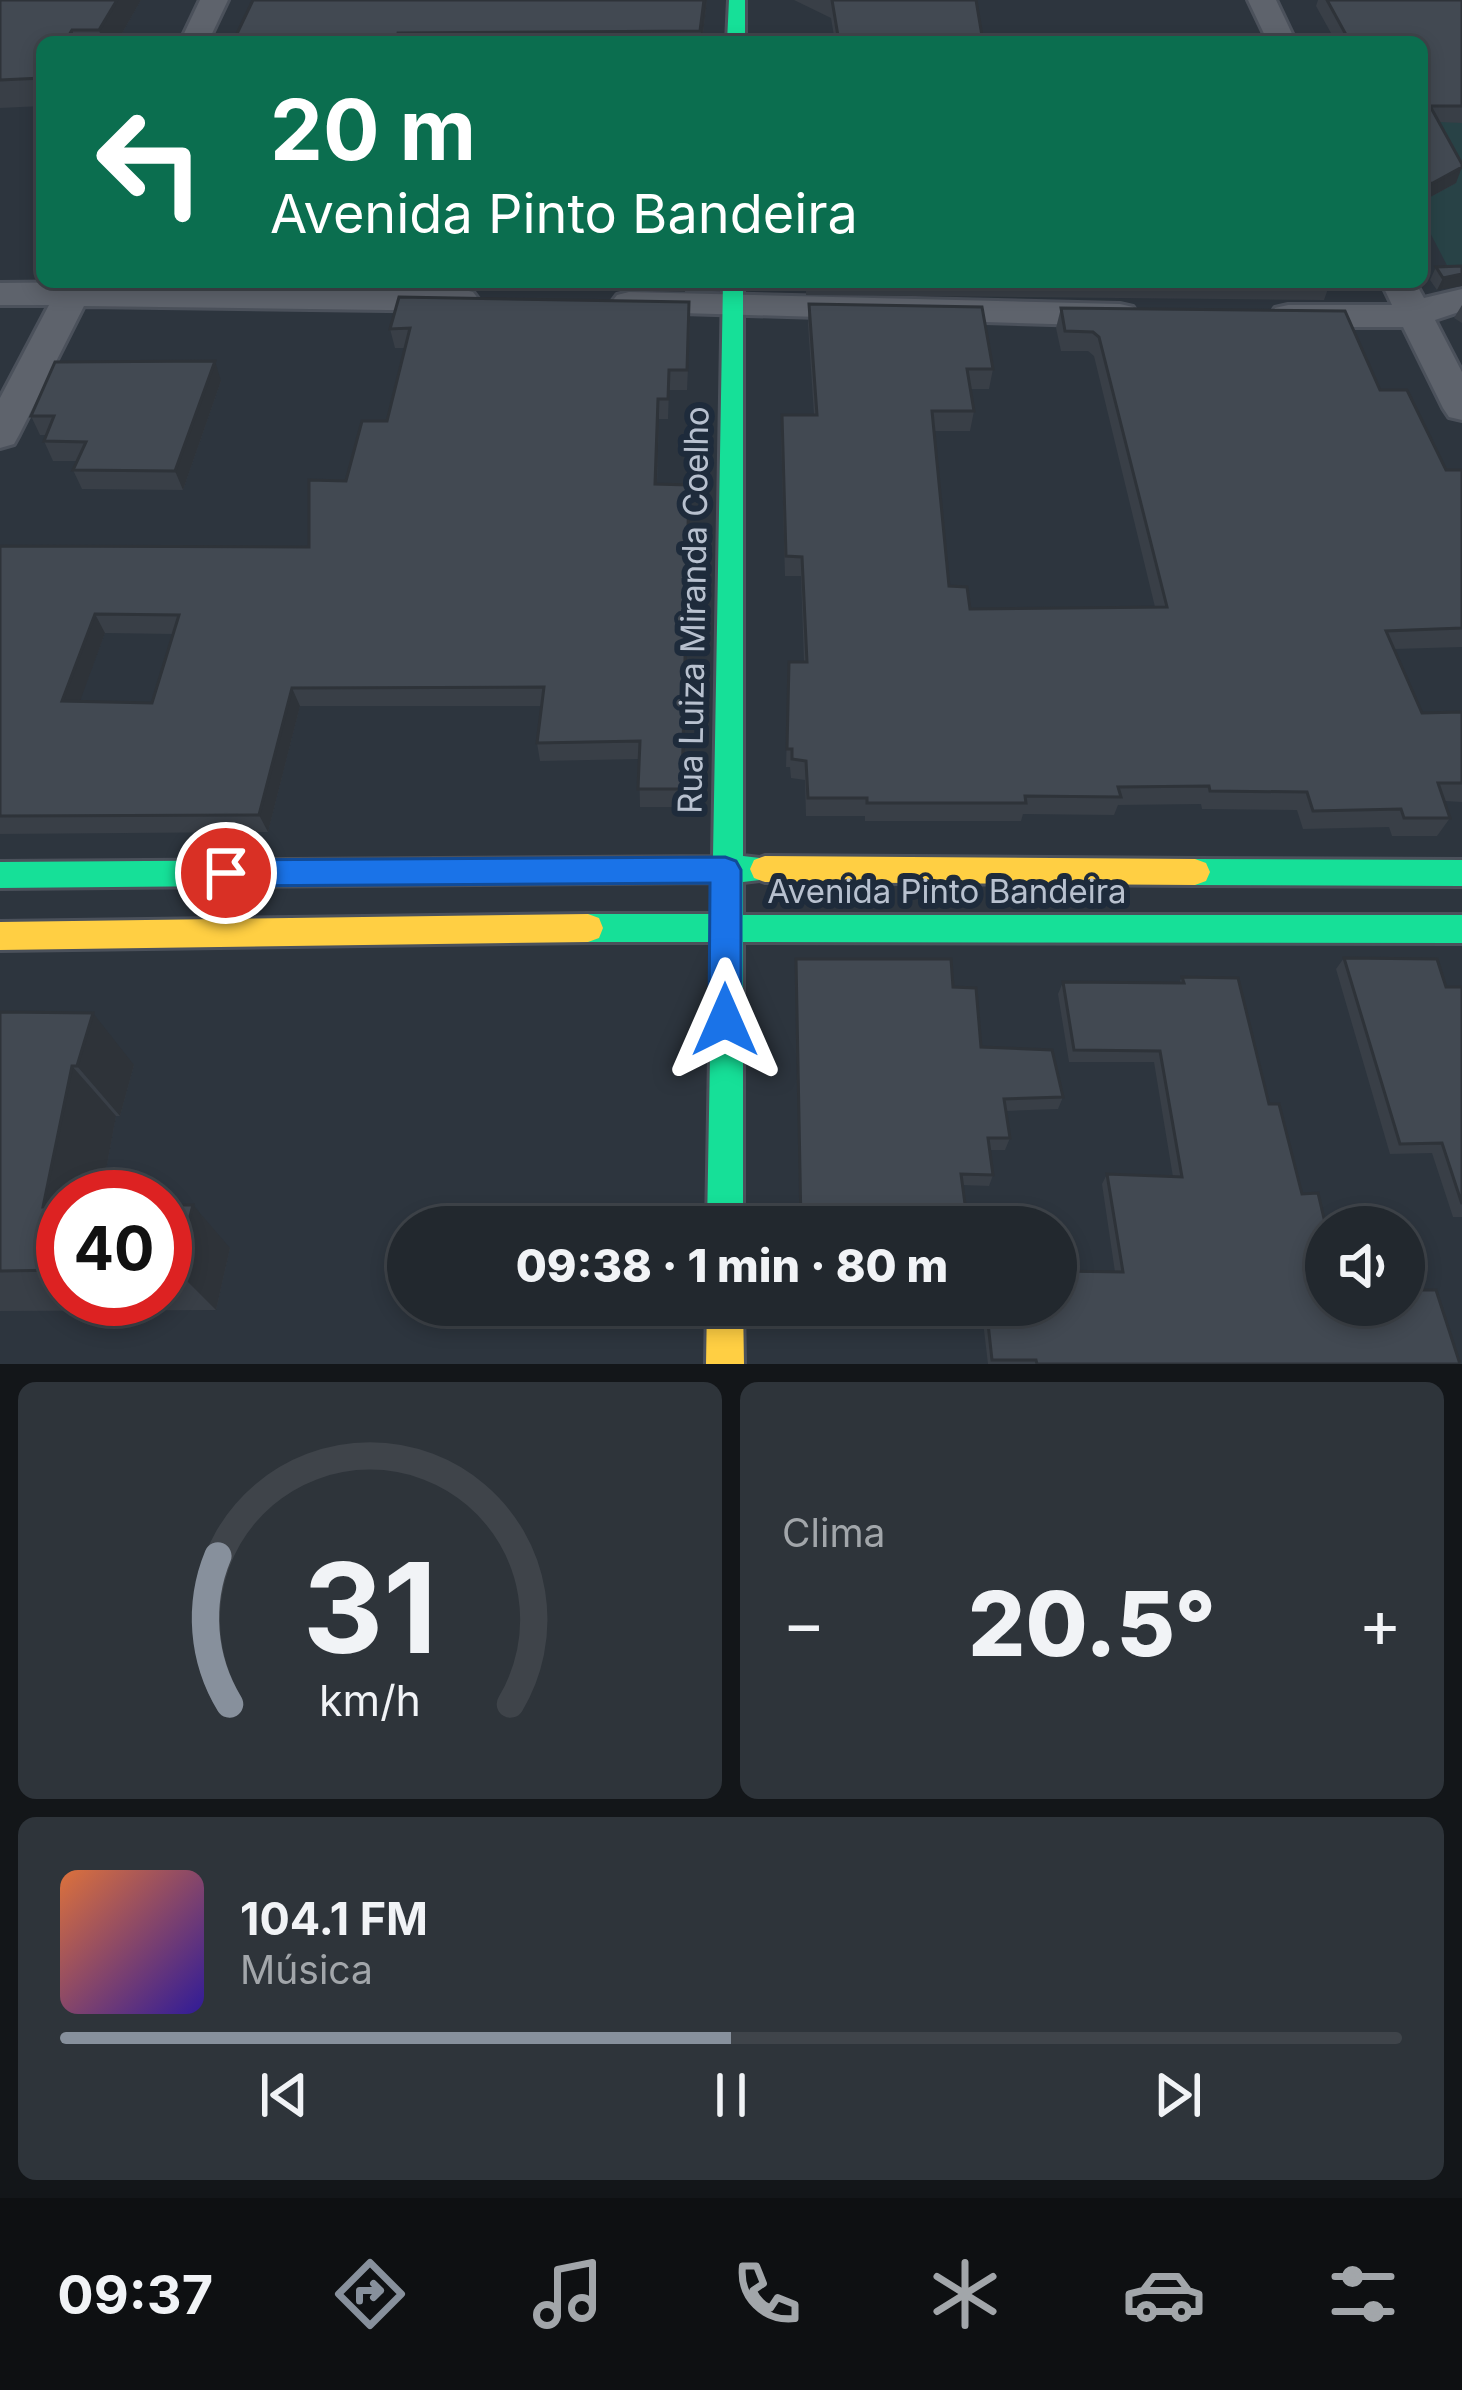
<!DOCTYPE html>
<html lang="pt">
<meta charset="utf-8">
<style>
:root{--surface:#22282e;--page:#2e343a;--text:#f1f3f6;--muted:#a2a6aa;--line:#3f444a;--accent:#87909c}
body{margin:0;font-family:Inter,sans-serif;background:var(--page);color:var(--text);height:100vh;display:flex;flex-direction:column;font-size:45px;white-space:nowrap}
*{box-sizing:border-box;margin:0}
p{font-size:39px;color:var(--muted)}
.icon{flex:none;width:66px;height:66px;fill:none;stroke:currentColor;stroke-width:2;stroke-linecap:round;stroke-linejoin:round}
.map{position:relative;height:1364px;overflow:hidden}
.details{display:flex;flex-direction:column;gap:18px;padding:18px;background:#131619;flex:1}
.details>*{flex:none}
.guide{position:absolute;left:36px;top:36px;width:1392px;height:252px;border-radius:18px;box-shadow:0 6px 18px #0003,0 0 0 3px var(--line);background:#0b6e4f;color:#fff;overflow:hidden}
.buttons{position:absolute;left:1305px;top:1206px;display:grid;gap:24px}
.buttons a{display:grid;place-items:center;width:120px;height:120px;border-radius:50%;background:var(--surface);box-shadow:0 6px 18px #0003,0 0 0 3px var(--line);font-size:60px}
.speed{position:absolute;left:36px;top:1170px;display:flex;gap:24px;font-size:60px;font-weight:700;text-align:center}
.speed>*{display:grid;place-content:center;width:156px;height:156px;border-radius:50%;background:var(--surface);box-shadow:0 6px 18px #0003,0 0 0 3px var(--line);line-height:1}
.speed .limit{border:18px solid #d22;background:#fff;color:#111}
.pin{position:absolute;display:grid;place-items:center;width:102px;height:102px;color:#fff;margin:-51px;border:6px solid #fff;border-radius:50%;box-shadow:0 3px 12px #0007}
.me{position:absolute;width:132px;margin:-66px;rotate:0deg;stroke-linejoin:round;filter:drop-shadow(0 0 9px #0008)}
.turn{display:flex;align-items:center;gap:42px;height:252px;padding:0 36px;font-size:54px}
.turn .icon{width:156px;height:156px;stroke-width:2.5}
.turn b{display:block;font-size:84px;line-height:102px}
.big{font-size:90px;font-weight:800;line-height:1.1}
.details .tile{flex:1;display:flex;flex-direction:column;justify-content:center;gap:18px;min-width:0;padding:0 42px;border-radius:18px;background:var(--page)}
.details .dial{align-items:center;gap:0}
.dial svg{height:312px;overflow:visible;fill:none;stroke:var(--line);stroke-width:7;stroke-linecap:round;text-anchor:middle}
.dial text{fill:var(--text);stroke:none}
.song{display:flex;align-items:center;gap:36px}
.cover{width:144px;height:144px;border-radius:18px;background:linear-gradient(135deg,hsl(20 70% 55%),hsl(250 70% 35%))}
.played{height:12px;border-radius:6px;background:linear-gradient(90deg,var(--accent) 50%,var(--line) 50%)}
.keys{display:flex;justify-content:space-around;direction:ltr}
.heat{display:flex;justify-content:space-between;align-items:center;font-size:66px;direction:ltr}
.details .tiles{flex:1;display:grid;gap:18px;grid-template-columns:1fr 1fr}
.tile:last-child{grid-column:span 2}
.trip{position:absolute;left:387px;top:1206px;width:690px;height:120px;border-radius:60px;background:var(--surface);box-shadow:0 6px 18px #0003,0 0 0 3px var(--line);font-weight:800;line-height:120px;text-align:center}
.menu{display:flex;height:192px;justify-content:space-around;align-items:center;background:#0e1012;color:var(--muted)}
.menu .icon{width:84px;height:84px}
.menu .current{color:var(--accent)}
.menu b{font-size:54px;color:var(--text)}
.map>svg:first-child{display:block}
.green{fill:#284246}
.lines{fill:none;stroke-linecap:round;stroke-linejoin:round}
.street-casing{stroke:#4b515b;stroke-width:6}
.fast-casing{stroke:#4b515b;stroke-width:6}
.slow-casing{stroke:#4b515b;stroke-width:6}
.street{fill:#5e636c;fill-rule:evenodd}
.fast{fill:#16e098;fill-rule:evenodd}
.slow{fill:#ffcf43;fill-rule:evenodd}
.wall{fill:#393f47;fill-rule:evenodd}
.shaded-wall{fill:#2e3339}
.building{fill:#424952;stroke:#2e3339;stroke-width:3;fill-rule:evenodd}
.route{fill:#1a73e8;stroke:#114b97;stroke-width:3}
.labels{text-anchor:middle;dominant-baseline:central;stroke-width:12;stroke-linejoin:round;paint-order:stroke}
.street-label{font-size:33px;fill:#b8c1cf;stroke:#1e2b3b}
</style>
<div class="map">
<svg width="1462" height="1364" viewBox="0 0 1462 1364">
<rect width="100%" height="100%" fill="#2d353e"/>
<path class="green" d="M1422,121l40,1v151h-11l-29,-56z"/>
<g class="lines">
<defs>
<path id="street" d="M200,0h28l-20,42h-28z
M1248,0h28l20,42h-28z
M95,282l366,7 12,3 6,8 -6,8 -12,3 -377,-5 -65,129 -5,9 -14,4v-50l49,-93h-49v-22z
M1381,282h34l9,16 38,-9v22l-27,9 27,52v48l-13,-3 -6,-9 -40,-81h-115l-13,-3 -5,-8 5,-8 13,-3h104z
M629,292l491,12 13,3 5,8 -5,8 -13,3 -503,-15 -6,-8 6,-8z"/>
<path id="fast" d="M729,0h16v42h-18z
M723,282h20v574l33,4 4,9 -4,9 -33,4v33h719v28l-719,-1v285h-36l5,-285h-124l-11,-4 -4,-10 4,-10 11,-4h124l1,-32 -713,6v-26l713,-5z
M1195,859l267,1v26l-267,-1 -11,-4 -4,-9 4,-9z"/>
<path id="slow" d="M765,856l430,3 11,4 4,9 -4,9 -11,4 -430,-3 -11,-4 -4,-9 4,-9z
M588,914l11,4 4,10 -4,10 -11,4 -588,8v-28z
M707,1305h36l1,59h-38z"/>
</defs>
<use href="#street" class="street-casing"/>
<use href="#fast" class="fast-casing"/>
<use href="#slow" class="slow-casing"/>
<use href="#street" class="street"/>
<use href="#fast" class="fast"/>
<use href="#slow" class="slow"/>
</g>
<path class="wall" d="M0,0h141l-24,42h-75v64l-42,2z
M253,0h454l-5,42h-469z
M794,0h182l7,42h-148l-4,-24z
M1318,0h144v123l-23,-1 17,61 -33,18 -1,-3v-156h-86l-20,-36z
M1462,266l-25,24 -7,-10 6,-13z
M411,282h274v10l-273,-7z
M806,282h522l1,4 -5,14 -518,-5z
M809,304l184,65 -4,20h-19l4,22 -4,20h-36l15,155 21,23 185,-2 -61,-251 -6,-5h-27l-5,-23 5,-20 319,82 66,80h16v177l-67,2 27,64 40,-1v90l-18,-1 6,17 -13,18h-45l-3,-9 -86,2 -6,-19 -95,-1 -1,-5 -83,1 -4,10 -91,-1 -2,7h-156v-5h-59l-1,-36 -14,-2 -1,-11h-4l3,-105h15l-3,-86h-16l-4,-141 1,-20h32l-6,-91z
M1462,305v18l-8,-5z
M690,322l-3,68h-18l-1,29h-9l-2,65 32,1 -6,322h-43l-1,-48 -99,2 -3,-18 5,-37h-242l-32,126 -268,2v-288l309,1 37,-66 41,-60 18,-73h-10l-5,-19zM105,633l68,1 -21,69 -73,-1z
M221,381l-38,109 -101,-1 -9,-19 4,-9h-24l-9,-20 2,-6h-6l-9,-19z
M1344,958l102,29h16v230h-9l-21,-64 -42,1 -54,-185z
M796,959l157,28 28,60 82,50 -5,12 -52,2 4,27 -5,12h-16l4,25 -4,11 -27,-1 5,34 -3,8h-164z
M1182,977l87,127 57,201 134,59h-472l-7,-59h75l59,-33 -13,-88 5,-10 66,3 -19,-115h-85l-11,-68 5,-12 116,1z
M0,1012l134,53 -14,51h-4l-15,81h-38v102h102v-94l65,43 -14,62 -216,1z"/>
<path class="shaded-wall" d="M117,0h24l-24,42h-14l-4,-12z
M704,0h3l-5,42h-2z
M72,30l4,12h-11z
M1462,167l-6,16 -33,18 8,-17z
M1462,274v12l-25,4 6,-12z
M215,361l6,20 -38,109 -8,-19z
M658,399l1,20 -3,84 -1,-19z
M689,485l1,19 -7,303 -1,-18z
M95,614l10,19 -32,87 -11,-19z
M292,688l8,18 -32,126 -9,-17z
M93,1013l41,52 -14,51 -43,-50z
M72,1066l44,50 -15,81h-38v28l-20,-18z
M193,1205l37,43 -14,62 -40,-40z"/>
<path class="building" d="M0,0h117l-18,30h-27l-7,12h-23v36l-42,2z
M253,0h451l-4,31 -302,2 -2,9h-163z
M832,0h144l7,42h-144z
M1327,0h135v106h-32l32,58v3l-31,17 -9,-15v-127h-72z
M1462,266v8l-19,4 -7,-11z
M988,282h340l1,4z
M399,297l290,5 -2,68h-18l-1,29h-10l-3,85 34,1 -7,304h-44l2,-48 -103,2 7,-56 -252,1 -33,127 -259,1v-270l309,1v-67l37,1 16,-60h25l23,-93 -20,1zM95,614l84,1 -27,88 -90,-2z
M809,304l173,3 11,62h-26l7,42h-42l17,175 18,1 3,22 197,-2 -68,-270 -6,-5 -28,-1 -4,-23 284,3 35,79h27l39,80h16v158l-76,3 36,82 40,-1v71h-24l12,35h-46l-3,-9 -88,2 -6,-19 -97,-1 -1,-5 -91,1 3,10 -96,-1 1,7h-159v-5h-59l-2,-37 -14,-2v-10h-5l2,-87h18l-5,-105 -16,-1 -4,-141h35z
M215,361l-40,110 -102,-1 13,-28 -42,-1 10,-25h-23l24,-54z
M1344,958l93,1 9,28h16v217l-20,-61 -42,1z
M796,959h155l2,28 23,1 5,59 71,3 11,47 -59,2 6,39h-22l5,37 -32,-1 6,45 -166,6z
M1182,977l56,1 31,126h10l23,90 16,-1 8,34v78h78v-15h32l24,74h-423l-1,-4h-44l-6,-55h70v-34l67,1 -16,-98 75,3 -22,-126 -86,-1 -11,-68 121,1z
M0,1012l93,1 -16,53h-5l-29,141h20v63l-63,1z
M165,1205h28l-17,65h-11z"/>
<path class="route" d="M725,857l11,4 5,9v150l-4,11 -12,4 -11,-4 -5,-11 1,-137 -484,3 -11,-4 -4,-9 4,-9 11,-4z"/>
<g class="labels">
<g class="street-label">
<text transform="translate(693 610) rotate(-89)">Rua Luiza Miranda Coelho</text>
<text x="947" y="891">Avenida Pinto Bandeira</text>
</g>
</g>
</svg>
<div class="buttons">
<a><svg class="icon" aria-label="sound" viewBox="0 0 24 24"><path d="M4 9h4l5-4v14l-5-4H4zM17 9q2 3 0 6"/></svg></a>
</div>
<div class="speed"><div class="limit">40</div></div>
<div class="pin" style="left:226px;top:873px;background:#d93025"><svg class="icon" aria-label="arrive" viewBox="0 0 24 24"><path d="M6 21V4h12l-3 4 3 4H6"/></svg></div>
<svg class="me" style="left:725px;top:1020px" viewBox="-20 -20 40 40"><path d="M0-17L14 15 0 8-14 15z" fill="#1a73e8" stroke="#fff" stroke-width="4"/></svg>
<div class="trip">09:38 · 1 min · 80 m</div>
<div class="guide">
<div class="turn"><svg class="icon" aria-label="left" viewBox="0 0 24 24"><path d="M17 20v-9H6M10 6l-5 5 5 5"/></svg><div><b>20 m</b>Avenida Pinto Bandeira</div></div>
</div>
</div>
<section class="details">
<div class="tiles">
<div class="tile dial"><svg viewBox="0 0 100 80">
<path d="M14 69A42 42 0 1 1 86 69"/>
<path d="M14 69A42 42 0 0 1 11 31" stroke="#87909c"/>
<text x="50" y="56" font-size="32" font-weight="700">31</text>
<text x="50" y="72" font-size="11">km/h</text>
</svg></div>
<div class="tile"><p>Clima</p>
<div class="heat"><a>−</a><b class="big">20.5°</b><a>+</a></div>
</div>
<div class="tile">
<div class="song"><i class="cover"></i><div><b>104.1 FM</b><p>Música</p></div></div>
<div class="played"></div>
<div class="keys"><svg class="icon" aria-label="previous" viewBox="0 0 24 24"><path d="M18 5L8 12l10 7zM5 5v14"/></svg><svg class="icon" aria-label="pause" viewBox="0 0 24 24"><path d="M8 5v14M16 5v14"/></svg><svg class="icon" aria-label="next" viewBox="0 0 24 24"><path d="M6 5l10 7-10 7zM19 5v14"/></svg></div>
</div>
</div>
</section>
<nav class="menu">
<b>09:37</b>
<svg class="icon current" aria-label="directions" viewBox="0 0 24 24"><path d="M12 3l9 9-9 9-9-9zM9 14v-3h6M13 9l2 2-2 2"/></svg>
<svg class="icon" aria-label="music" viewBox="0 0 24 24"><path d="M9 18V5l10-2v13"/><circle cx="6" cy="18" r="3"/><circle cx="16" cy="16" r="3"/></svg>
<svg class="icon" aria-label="phone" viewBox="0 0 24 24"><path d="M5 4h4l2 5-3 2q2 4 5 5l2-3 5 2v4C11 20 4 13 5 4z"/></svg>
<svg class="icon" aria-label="climate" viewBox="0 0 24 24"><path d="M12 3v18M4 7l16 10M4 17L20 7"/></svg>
<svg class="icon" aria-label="car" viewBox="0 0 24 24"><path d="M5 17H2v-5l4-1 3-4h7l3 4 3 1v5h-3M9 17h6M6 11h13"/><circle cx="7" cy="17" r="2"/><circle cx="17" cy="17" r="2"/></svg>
<svg class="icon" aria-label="filters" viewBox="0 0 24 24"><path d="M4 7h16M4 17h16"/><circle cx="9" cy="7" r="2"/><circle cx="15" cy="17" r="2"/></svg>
</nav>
